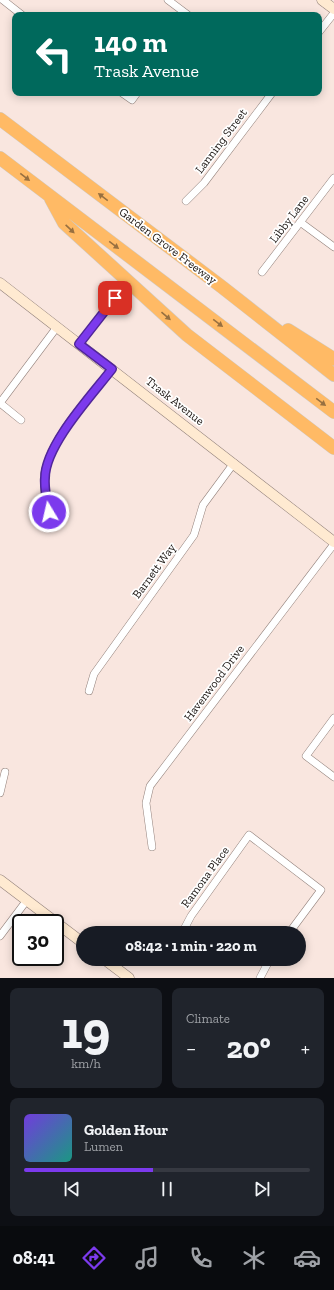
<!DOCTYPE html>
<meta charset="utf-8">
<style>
:root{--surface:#171b24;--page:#20242c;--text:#f1f3f6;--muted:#9ea1a6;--line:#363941;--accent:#7c3aed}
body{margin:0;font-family:"Zilla Slab",serif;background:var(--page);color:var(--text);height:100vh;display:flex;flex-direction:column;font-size:15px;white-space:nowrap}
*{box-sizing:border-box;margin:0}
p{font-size:13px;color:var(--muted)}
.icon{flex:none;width:22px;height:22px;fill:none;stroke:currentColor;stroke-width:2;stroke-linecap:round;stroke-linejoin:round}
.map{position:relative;height:978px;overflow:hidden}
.sheet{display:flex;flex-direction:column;gap:10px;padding:10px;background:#0d0f14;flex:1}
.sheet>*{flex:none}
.banner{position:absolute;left:12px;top:12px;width:310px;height:84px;border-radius:8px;box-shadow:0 2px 10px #0003;background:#00695c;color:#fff;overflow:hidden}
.speed{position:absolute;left:12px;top:914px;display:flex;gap:8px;font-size:20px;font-weight:700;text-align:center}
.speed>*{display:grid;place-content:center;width:52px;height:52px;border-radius:50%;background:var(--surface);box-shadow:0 2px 10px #0003;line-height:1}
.speed .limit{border:2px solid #111;border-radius:6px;background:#fff;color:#111}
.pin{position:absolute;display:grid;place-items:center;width:34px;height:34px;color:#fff;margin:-17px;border-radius:8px;box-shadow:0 2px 6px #0006}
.me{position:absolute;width:44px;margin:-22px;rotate:351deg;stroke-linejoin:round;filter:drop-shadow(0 0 3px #0008)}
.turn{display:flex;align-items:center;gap:14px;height:84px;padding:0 16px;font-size:18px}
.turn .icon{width:52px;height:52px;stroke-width:2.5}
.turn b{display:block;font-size:28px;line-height:34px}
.big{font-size:30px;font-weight:700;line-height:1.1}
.sheet .tile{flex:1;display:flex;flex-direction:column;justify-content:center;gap:6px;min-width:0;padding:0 14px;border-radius:8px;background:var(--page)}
.sheet .dial{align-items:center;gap:0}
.dial b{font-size:52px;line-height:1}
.song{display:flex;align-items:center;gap:12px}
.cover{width:48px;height:48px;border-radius:6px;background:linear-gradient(135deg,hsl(260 70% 55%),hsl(170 70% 35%))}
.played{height:4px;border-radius:2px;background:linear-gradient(90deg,var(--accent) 45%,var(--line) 45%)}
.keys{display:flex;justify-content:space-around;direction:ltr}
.heat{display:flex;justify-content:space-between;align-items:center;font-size:22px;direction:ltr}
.sheet .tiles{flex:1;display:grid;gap:10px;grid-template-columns:1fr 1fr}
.tile:last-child{grid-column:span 2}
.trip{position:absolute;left:76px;top:926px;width:230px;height:40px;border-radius:20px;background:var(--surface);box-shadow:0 2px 10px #0003;font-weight:700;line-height:40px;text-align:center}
.tab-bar{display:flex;height:64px;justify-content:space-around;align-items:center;background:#090b0e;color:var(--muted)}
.tab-bar .icon{width:28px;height:28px}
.tab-bar .active{color:var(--accent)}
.tab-bar b{font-size:18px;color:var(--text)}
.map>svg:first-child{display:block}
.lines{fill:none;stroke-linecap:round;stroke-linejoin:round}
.street-casing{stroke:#93827c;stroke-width:8}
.secondary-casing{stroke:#93827c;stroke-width:11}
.highway-casing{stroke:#cdcccb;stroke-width:14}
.street{stroke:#fff;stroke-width:7}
.secondary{stroke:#ffead1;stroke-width:10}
.highway{stroke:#ffba65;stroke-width:13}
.oneway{fill:#987040}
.route-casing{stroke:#51269a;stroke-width:10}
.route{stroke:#7c3aed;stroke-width:7}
.labels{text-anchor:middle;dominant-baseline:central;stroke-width:3.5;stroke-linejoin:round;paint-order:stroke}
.street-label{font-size:12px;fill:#1b1512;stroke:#fff}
</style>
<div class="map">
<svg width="334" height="978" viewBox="0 0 334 978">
<rect width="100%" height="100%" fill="#f9e6df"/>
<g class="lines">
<defs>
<path id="street" d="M3,0l19,15
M168,0l20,15
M319,32l15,-19
M122,93l10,7 5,-7
M186,201l18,-18 68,-90
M300,222l34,25
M262,272l72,-94
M79,344l36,-46
M0,403l57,-76
M0,403l21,17
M51,523c-3,-15 -8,-31 -7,-46 4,-37 45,-79 68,-108
M89,691l5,-17 100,-139 9,-30 31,-42
M334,718l-28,38 28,21
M0,793l5,-21
M152,847l-6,-44 4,-17 184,-242
M182,933l9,-17 58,-81 72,55 -32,43
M0,936l27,-36
M260,978l10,-19"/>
<path id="secondary" d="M322,0l12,9
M0,283l334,259
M0,880l83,63
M104,959l25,19"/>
<path id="highway" d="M0,119l222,168 112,88
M0,158l334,254
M51,199l13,24 123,112 147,113
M288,330l46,29"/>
</defs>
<use href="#street" class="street-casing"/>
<use href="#secondary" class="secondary-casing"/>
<use href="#highway" class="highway-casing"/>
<use href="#street" class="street"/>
<use href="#secondary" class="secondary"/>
<use href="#highway" class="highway"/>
</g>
<defs><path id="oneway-solid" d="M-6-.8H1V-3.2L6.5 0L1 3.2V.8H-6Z"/></defs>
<g class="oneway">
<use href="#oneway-solid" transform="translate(25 177) rotate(38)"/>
<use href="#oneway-solid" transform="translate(103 197) rotate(-143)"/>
<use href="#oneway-solid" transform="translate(70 229) rotate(43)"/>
<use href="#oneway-solid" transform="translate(114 245) rotate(37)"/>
<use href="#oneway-solid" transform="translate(166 316) rotate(41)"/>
<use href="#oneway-solid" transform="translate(218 323) rotate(37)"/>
<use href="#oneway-solid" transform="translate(321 402) rotate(37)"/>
</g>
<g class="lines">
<defs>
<path id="route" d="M49,512c-2,-11 -5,-23 -4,-34 0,-33 47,-83 67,-109l-33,-25 36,-46"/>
</defs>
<use href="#route" class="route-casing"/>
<use href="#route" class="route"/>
</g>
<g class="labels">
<g class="street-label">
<text transform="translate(221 141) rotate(-53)">Lanning Street</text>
<text transform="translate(289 219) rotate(-53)">Libby Lane</text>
<text transform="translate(168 246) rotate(37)">Garden Grove Freeway</text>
<text transform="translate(175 401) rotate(38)">Trask Avenue</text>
<text transform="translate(154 571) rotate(-54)">Barnett Way</text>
<text transform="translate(214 683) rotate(-53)">Havenwood Drive</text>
<text transform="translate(205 877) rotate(-54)">Ramona Place</text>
</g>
</g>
</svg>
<div class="speed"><div class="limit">30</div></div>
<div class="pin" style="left:115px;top:298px;background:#d93025"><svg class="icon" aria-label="arrive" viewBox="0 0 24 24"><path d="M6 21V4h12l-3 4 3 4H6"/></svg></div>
<svg class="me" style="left:49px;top:512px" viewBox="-20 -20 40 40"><circle r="17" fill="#7c3aed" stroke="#fff" stroke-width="3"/><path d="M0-11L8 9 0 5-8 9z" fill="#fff"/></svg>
<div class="trip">08:42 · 1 min · 220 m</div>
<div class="banner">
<div class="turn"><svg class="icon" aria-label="left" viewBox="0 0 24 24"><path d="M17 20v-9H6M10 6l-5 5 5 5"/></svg><div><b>140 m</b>Trask Avenue</div></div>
</div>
</div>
<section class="sheet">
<div class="tiles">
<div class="tile dial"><b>19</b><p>km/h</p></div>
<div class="tile"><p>Climate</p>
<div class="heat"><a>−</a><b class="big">20°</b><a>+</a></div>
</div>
<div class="tile">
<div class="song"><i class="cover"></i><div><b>Golden Hour</b><p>Lumen</p></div></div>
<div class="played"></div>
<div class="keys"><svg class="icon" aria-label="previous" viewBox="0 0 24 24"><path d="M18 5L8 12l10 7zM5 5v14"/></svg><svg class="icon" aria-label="pause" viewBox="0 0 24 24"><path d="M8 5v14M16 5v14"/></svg><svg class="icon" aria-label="next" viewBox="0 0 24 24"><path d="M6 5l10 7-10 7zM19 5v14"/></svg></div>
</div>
</div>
</section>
<nav class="tab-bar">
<b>08:41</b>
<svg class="icon active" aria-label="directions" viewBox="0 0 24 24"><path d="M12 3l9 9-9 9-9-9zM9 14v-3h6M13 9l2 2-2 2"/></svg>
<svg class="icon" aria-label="music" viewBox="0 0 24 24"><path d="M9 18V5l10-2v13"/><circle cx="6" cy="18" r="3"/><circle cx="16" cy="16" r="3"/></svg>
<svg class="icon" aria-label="phone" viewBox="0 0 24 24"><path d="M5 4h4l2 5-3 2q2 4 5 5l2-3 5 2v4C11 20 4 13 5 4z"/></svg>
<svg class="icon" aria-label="climate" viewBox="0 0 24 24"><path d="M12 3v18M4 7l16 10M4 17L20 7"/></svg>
<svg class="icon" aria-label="car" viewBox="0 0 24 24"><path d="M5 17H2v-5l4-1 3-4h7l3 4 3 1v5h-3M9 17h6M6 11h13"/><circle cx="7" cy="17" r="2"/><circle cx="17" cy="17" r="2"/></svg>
</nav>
